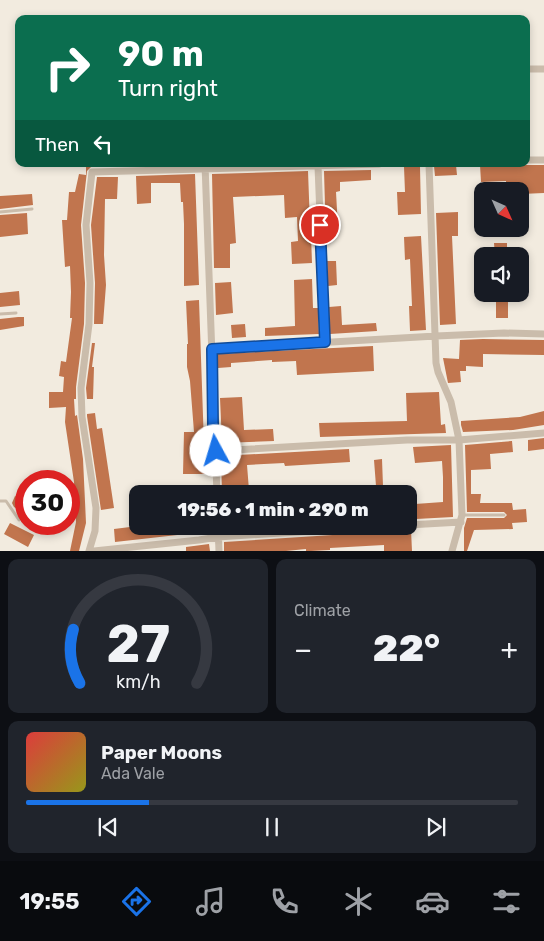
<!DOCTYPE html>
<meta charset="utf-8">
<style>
:root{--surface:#171b24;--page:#20242c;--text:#f1f3f6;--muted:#9ea1a6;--line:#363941;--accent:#1a73e8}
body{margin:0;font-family:Rubik,sans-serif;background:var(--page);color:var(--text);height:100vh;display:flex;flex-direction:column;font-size:19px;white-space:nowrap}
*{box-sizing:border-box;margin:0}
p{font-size:16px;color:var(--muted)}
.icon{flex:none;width:28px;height:28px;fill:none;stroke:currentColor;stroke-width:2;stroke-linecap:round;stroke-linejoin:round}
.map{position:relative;height:551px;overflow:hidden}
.panel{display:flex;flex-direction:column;gap:8px;padding:8px;background:#0d0f14;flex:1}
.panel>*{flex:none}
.banner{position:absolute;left:15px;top:15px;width:515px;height:152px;border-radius:10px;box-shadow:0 2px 8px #0003;background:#0b6e4f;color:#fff;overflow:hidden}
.needle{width:32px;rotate:135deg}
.tools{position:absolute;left:474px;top:182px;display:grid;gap:10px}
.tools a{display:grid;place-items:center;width:55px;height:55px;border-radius:10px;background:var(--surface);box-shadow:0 2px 8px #0003;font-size:25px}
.speed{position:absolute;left:15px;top:470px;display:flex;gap:10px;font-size:25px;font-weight:700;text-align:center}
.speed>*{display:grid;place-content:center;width:65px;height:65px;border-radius:50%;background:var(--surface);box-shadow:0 2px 8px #0003;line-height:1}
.speed .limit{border:8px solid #d22;background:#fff;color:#111}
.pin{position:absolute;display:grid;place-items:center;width:42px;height:42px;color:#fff;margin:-21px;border:2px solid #fff;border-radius:50%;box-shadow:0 1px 5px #0007}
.me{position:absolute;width:55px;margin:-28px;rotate:354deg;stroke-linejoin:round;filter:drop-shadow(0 0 4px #0008)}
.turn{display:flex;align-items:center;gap:18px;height:105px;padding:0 20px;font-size:22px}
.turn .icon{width:65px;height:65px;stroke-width:2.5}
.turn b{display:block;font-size:35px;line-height:42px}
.then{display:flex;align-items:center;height:48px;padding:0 20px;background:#0003;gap:10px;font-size:19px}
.big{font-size:38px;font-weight:800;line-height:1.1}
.panel .widget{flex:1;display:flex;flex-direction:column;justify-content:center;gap:8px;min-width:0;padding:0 18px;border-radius:10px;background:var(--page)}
.panel .dial{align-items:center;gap:0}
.dial svg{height:130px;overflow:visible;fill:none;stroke:var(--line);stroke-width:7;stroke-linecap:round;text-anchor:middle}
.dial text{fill:var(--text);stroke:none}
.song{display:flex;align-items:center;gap:15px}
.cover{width:60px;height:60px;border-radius:8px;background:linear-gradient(135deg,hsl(0 70% 55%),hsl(60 70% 35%))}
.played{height:5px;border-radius:2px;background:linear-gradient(90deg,var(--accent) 25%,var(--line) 25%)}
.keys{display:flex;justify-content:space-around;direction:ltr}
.heat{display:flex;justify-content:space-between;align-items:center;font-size:28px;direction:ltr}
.panel .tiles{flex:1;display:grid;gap:8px;grid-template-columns:1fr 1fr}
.widget:last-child{grid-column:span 2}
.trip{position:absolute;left:129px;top:485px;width:288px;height:50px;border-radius:10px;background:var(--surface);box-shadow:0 2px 8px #0003;font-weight:800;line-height:50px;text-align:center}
.tabs{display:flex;height:80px;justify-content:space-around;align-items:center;background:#090b0e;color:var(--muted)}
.tabs .icon{width:35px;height:35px}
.tabs .current{color:var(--accent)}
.tabs b{font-size:22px;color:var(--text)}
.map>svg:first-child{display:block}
.building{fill:#c1754e}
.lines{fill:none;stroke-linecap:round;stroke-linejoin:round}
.lane{stroke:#cabcab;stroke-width:3}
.street{stroke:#cabcab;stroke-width:7}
.route-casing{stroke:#114b97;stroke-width:12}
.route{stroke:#1a73e8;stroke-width:9}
</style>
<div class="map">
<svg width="544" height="551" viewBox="0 0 544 551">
<rect width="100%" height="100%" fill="#f2ebdf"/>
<path class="building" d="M86,164h32v2l-27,1 -4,4 -6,54 4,58 -1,41 -8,63v12h-2l1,17 2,-1 6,44 3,64 -7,28h-9l6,-29 -2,-40 -9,-60 1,-15 -17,1v-16h14l1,-15 -5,-1 2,-15 5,1 6,-44h-2l1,-26 -1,-26 -5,1 -3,-47h5l2,-28h6l4,-18 7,1z
M522,164l4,1h18v28l-23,1v-10h-15v-3l-25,1 -1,-17z
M456,165l1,10 -22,1 -1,-10z
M404,167h16l1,47 -23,1 -1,-23h8z
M371,170v10l-31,2v9l-4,1 2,36h-3v11l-9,1 -2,-69z
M308,171l2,54 5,-1v10l-4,1 1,28 -20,1 -1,-22 7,-1 -1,-24 -12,1 -1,-23 -51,2 3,46 -6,1v24h-16l-2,-94z
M195,174l4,111 -15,1v-62l-1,-22h-2l-1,-19h-29v20l-14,1 -1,-28z
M97,177h21l-1,22h-12l-1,56 2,30 -3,39h-9l1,-41 -4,-58z
M32,194l1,11 -33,4v-13z
M458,212v24h-6l4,88 -16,1 -4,-112z
M27,213l1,21 -28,3v-22z
M421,236l5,94 -16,1 -1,-25h3l-2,-47 -5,1 -1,-23z
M494,243h13v13h-12z
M327,261h9l1,24 -9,1z
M312,279l1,29h5l1,26 -54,2v-8l30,-2 -1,-46z
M231,282l2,31 -17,2 -1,-32z
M19,291l1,14 -20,2v-14z
M496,294h12v24h-12z
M199,300l6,174h-22l1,-42h10l-4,-51 -3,-14v-23h1l-2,-43z
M341,306l1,19 34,-2 1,8 -47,3 -1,-27z
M18,317h6v9l-24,4v-11z
M245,324l1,13 -14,1 -1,-13z
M483,339l61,1v15l-61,-1v13l-17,-1v5h-6l1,11 -13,1 -5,-25 16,1 1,-19z
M92,343h3l-3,24h2l-1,32h-6l-1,-11z
M373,346l1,25 -77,4 -1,-14 -24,1v-2l-41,3v4l-13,1 -1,-14z
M439,392l2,33 4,-1 1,9 -126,4 -1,-14 88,-2 -1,-28z
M242,397l2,33 29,-1 1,12 -52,2 -2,-45z
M544,411v14l-31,5 -50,2 -2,-7v-4l59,-4z
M95,413l2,16 5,-1 12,80 -13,2 -14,-94v-2z
M544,438v11l-16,2v-11z
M512,441l1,11 -23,2 1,15 -20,1v24h10l-1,9h32l1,7 13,-1 1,13 -15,1 1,6 -39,1 -7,21h-3v-23l3,-10h37l3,-3 -3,-3h-37l-2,-67z
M451,445l2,72 -37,2 -1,-15 28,-2v-25l-1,-16 -27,2 -2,-16z
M349,449l1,13 -65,4 -1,-3 -37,2 2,25h-12v4h-15l-1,-38z
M382,459l1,27h-7l-2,-26z
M15,496l11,6v12l-12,-7 -2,-4z
M10,523l24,12 -6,12 -24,-13z
M138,526h75v5l-98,11 -1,-13z
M411,530l1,21h-28v-6l-54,3v2l-19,1h-5v-2l-20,2h-62v-9z
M209,544l1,7h-24v-4z"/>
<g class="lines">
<path class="lane" d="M0,212l32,-3
M0,314l16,-1
M0,501h6l13,19
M463,515h41"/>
<path class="street" d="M526,69h18
M526,160h18
M205,164l12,330
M429,164l7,199 2,9 13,30 8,38 3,75 -10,36
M318,166l7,176
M212,349l224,-13 68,-3 40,1
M216,451l191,-11h52l85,-7
M408,525l53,-3
M218,526l1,25
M89,551l6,-20 1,-23 -14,-91 -1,-29 8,-64 1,-41 -4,-58 6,-53 287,-8
M94,551l105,-11 19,-3 173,-11"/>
</g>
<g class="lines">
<defs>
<path id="route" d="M216,451l-3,-26 -1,-76 113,-7 -5,-117"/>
</defs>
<use href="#route" class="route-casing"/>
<use href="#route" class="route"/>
</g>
</svg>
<div class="tools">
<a><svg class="needle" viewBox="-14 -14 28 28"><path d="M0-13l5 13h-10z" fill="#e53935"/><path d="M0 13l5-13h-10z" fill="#9ea1a6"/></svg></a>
<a><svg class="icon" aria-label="sound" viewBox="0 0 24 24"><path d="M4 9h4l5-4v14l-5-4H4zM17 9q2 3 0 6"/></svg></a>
</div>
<div class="speed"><div class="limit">30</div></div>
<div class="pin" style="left:320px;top:225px;background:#d93025"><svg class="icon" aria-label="arrive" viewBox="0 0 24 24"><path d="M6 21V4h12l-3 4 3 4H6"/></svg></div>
<svg class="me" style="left:216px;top:451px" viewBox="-20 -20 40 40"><circle r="19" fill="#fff"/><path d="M0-13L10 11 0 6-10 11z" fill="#1a73e8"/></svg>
<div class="trip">19:56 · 1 min · 290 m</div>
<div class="banner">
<div class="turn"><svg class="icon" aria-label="right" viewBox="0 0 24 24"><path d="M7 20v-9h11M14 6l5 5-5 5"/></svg><div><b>90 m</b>Turn right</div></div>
<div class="then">Then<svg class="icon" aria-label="left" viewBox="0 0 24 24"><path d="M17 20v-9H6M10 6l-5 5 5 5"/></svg></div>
</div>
</div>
<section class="panel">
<div class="tiles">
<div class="widget dial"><svg viewBox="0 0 100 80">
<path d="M14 69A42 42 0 1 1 86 69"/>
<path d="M14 69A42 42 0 0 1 10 36" stroke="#1a73e8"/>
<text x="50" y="56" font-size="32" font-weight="700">27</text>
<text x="50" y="72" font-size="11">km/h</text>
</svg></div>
<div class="widget"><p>Climate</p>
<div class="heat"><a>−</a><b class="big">22°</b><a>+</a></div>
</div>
<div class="widget">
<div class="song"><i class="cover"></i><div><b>Paper Moons</b><p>Ada Vale</p></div></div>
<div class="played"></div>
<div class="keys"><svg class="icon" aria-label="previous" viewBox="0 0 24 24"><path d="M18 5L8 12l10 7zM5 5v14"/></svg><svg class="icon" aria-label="pause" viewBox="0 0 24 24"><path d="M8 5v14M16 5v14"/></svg><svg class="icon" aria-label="next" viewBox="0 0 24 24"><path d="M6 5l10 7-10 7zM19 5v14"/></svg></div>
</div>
</div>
</section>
<nav class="tabs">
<b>19:55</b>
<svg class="icon current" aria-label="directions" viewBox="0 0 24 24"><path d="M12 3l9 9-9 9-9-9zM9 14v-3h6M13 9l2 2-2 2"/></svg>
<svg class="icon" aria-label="music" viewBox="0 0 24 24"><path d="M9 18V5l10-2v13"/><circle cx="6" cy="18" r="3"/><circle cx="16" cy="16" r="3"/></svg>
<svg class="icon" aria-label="phone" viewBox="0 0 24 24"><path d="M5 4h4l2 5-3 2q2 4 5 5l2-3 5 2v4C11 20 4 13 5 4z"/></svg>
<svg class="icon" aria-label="climate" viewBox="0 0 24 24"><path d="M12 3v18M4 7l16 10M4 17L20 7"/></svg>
<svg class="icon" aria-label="car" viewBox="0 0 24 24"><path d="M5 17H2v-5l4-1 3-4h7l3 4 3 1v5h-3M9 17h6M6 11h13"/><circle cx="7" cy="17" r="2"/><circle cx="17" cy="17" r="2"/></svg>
<svg class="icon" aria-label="filters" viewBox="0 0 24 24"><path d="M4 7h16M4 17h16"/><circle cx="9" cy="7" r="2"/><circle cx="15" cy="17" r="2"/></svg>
</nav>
